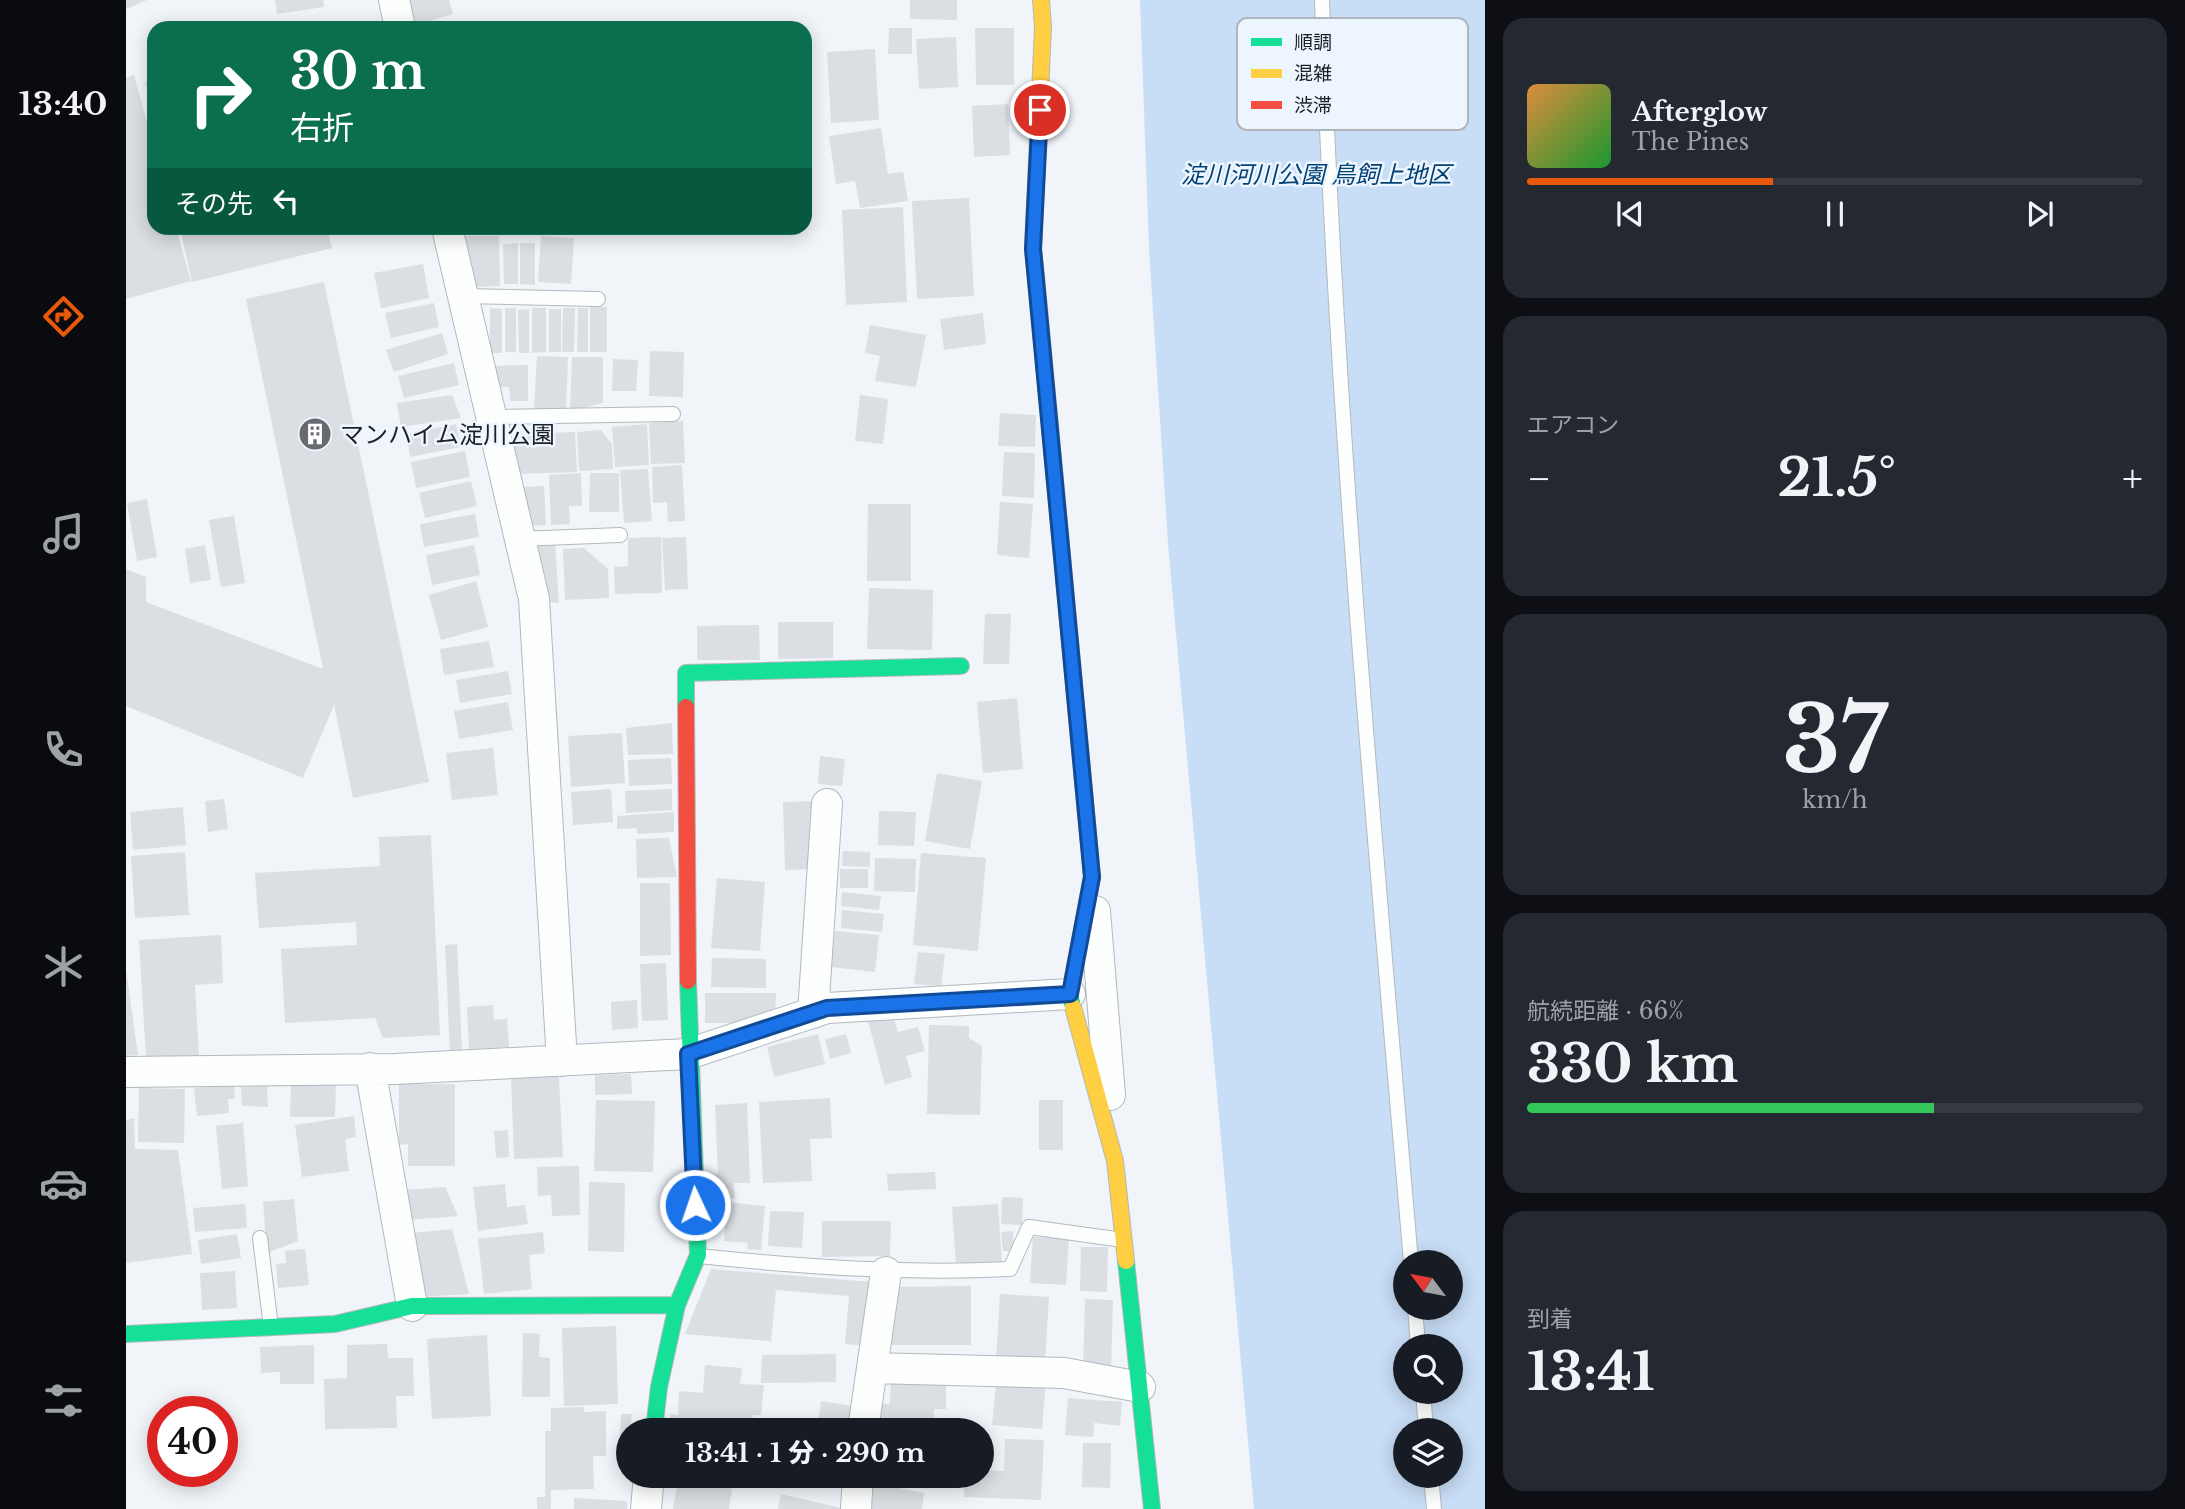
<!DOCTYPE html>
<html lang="ja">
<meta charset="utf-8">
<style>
:root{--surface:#171b24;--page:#242831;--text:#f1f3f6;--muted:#9ea1a6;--line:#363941;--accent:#ea580c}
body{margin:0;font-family:"Libre Baskerville","Noto Sans JP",serif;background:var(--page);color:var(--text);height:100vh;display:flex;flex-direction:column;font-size:26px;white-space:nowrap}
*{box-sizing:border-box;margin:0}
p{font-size:23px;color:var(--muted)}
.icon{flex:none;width:38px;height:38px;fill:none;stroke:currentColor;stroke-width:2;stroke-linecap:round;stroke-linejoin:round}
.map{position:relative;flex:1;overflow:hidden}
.side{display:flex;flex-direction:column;gap:18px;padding:18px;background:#0d0f14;width:700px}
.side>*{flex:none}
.top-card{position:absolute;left:21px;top:21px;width:665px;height:214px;border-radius:21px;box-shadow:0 4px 18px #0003;background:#0b6e4f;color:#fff;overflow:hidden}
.needle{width:46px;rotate:302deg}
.controls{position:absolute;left:1267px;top:1250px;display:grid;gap:14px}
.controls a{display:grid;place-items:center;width:70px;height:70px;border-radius:50%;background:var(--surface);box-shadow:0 4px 18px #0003;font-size:35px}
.speed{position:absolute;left:21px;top:1396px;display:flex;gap:14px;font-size:35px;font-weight:700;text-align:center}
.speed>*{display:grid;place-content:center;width:91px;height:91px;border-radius:50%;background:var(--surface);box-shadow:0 4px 18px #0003;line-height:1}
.speed .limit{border:10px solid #d22;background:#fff;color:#111}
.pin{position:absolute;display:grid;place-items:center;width:60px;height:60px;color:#fff;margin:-30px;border:4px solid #fff;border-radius:50%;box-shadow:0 2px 7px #0007}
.me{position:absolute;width:77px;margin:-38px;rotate:357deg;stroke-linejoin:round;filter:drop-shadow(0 0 5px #0008)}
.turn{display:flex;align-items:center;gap:24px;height:147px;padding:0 28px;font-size:32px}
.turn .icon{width:91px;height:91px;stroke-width:2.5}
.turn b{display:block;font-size:49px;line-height:60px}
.then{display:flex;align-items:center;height:66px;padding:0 28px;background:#0003;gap:14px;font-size:26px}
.big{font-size:52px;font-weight:800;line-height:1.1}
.side .card{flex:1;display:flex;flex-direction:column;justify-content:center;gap:10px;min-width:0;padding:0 24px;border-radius:21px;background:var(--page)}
.side .dial{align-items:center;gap:0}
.dial b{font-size:91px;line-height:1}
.song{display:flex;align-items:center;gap:21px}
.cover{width:84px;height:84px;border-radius:10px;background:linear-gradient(135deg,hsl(30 70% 55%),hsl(130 70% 35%))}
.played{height:7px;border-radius:4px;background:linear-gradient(90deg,var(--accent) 40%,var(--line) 40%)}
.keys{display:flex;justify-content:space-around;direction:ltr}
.heat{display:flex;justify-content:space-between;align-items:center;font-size:38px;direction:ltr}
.charge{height:10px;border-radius:5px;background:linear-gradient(90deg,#34c759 66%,var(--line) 0)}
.trip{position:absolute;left:490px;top:1418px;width:378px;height:70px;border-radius:35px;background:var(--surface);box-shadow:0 4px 18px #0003;font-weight:800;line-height:70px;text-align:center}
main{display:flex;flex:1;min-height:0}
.dock{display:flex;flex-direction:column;width:126px;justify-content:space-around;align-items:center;background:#090b0e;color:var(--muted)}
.dock .icon{width:49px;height:49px}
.dock .current{color:var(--accent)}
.dock b{font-size:32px;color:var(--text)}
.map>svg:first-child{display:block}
.green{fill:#c8def6;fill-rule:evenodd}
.building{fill:#dbdee2}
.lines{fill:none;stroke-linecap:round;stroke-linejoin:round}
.lane-casing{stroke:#b4b8bc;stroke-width:16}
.street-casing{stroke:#b4b8bc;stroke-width:32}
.fast-casing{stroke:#b4b8bc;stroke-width:18}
.slow-casing{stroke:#b4b8bc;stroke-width:18}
.jam-casing{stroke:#b4b8bc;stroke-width:18}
.lane{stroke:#fdfefe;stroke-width:14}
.street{stroke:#fdfefe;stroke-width:30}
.fast{stroke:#16e098;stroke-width:16}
.slow{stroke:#ffcf43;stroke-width:16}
.jam{stroke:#f24e42;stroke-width:16}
.route-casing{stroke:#114b97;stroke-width:18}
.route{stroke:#1a73e8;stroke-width:12}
.labels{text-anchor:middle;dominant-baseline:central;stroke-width:5;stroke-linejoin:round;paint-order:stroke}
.park-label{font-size:24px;font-style:italic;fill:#024275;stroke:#edf5fe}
.poi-label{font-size:24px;fill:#1d2124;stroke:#edf5fe;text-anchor:start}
.key{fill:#edf5fe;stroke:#afb5bd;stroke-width:2}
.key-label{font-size:19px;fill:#1d2124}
</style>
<main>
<nav class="dock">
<b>13:40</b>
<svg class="icon current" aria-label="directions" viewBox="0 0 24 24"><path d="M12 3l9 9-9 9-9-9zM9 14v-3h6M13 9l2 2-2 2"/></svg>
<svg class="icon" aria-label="music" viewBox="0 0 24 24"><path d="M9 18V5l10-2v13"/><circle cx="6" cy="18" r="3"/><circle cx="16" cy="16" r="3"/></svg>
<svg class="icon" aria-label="phone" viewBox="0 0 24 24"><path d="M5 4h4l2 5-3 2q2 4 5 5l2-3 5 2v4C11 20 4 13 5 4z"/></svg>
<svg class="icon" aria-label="climate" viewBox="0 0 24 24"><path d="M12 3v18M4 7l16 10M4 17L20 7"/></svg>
<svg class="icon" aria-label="car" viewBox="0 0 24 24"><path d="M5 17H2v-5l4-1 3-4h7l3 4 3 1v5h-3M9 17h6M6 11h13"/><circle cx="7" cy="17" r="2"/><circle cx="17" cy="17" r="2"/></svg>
<svg class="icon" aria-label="filters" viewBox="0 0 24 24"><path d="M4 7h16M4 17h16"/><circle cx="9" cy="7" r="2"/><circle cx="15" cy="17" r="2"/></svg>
</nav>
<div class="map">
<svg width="1359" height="1509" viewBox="0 0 1359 1509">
<rect width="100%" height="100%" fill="#f1f5fa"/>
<path class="green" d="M1014,0h345v1509h-231l-86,-965 -19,-295zM1279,1262h46v45h-46zM1279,1346h46v45h-46zM1279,1430h46v45h-46z"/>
<path class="building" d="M0,0h21l-21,9z
M149,0h48l1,7 -47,7z
M275,0h48l4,14 -44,13z
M784,0h47v20l-47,-1z
M763,28h23v26h-24z
M849,28h39v57h-38z
M830,37l2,50 -39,2 -3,-50z
M749,49l4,71 -48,3 -4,-71z
M8,75l20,72v81h22l15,53 -65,18v-221z
M28,80v35h-1l-8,-33z
M882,104l2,51 -36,2 -2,-51z
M755,128l7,46 15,-2 5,29 -48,7 -5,-27 -19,3 -7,-48z
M843,198l5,98 -57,3 -5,-98z
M777,207l4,95 -61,3 -4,-95z
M54,228h147l5,20 -140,34z
M335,236h38l1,50 -24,1z
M415,236l33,2 -3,46 -33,-2z
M392,243v41h-14l-1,-40z
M394,243h15v42l-15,-1z
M297,264l6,34 -48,10 -7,-35z
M198,282l105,500 -76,16 -19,-93 -31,73 -177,-72v-137l20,8v25l177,67 -77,-370z
M308,303l5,24 -48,11 -6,-25z
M464,307h17v45h-17z
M364,308l12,1v44h-12z
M379,308h11v44h-11z
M406,308h14v44l-14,1z
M437,308h12l-1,44h-12z
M452,308h10v44h-11z
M403,309v44h-10l-1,-43z
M423,309h12v43h-12z
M857,313l3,31 -42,6 -4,-31z
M744,325l56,10 -10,52 -41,-6 5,-25 -15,-3z
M316,333l6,21 -54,18 -8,-22z
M524,351l34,1 -1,45 -34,-1z
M411,356l31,1 -2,53 -32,-1z
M446,357h31v46l-33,8z
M487,359l25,1 -2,31h-24z
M328,363l5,22 -55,13 -6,-22z
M402,365v36h-18l-1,-14h-14v-21z
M326,395l9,23 -60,9 -4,-24z
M734,395l28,4 -5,45 -28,-3z
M874,413l36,2 -1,32 -37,-1z
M557,421l2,42 -34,1 -2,-41z
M330,424l5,23 -51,10 -4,-23z
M521,424l2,41 -34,2 -3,-40z
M475,430l11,14 1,25 -34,2 -2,-39z
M449,432l2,40 -62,2 -1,-40z
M339,451l5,26 -54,11 -5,-26z
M878,452l31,1 -1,45 -32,-2z
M556,465l3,56 -17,1 -1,-20 -14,1 -1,-36z
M522,469l4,52 -28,2 -4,-53z
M455,473l1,33h-13l1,18 -19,1 -2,-50z
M464,473h29v39h-30z
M345,481l6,25 -52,12 -6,-25z
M418,486l2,39 -11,1 -13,-7 -1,-32z
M21,499l10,58 -20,4 -10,-58z
M874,502l33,2 -4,54 -32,-3z
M742,504h43v77h-44z
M349,514l4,23 -55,10 -4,-23z
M108,516l11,67 -24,4 -12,-67z
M535,537l1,56 -47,1 -1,-27 14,-1v-28z
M560,537l2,52 -23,1 -3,-52z
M429,543l4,60 -21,-2 -8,-56z
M79,545l6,35 -21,3 -5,-34z
M348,545l6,30 -48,10 -6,-30z
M458,548l24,21 1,29 -44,2 -2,-51z
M350,581l12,46 -47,13 -12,-45z
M743,588l64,2 -1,60 -65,-1z
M859,614h26l-2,50h-26z
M652,622h55v36l-55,1z
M633,625l1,35h-63v-34z
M363,641l5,26 -50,8 -4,-26z
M382,671l4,23 -52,9 -4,-23z
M891,698l6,71 -40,4 -6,-71z
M382,702l5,28 -54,9 -5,-28z
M546,723l1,31 -45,1 -2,-27z
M496,733l3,50 -54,4 -3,-51z
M367,748l5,47 -46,5 -6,-47z
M694,756l25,3 -3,27 -24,-2z
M545,758l1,26 -43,2 -1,-26z
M811,773l45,8 -12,68 -45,-8z
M485,789l2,33 -40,3 -2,-33z
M546,789v21l-46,3 -1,-22z
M98,799l4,30 -20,3 -3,-31z
M688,801l2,68 -31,1 -2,-68z
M57,807l3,38 -53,5 -3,-38z
M753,811l37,1 -2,34 -36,-1z
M548,812v20l-37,2v-6l-20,1v-13z
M305,835l9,200 -57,3 -8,-20 -90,5 -4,-74 76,-4 -1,-23 -97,6 -4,-55 125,-7 -1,-29z
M543,838l8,39 -40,1 -1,-39z
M717,851l27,1v15l-28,-1z
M59,852l4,63 -54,3 -4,-62z
M795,853l65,5 -8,93 -65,-6z
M749,858l41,1 -1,33 -41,-1z
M714,869h28v19h-28z
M591,878l48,4 -5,69 -49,-3z
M514,883h30l1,72 -31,1z
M716,892l39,4 -2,14 -38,-4z
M716,910l42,4 -2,18 -41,-4z
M709,931l44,4 -4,37 -44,-5z
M95,935l2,48 -28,2 4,71 -53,3 -7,-119z
M331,944l5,106h-12l-5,-105z
M792,952l27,2 -4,32 -27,-2z
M586,958l54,1v29l-55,-1z
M540,963l2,57 -26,1 -2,-57z
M0,969l12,86 -12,1z
M579,993h71l-1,30h-70z
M511,1000l1,28 -26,2 -1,-28z
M367,1005l1,15 13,-1 2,28 -40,2 -2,-42z
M765,1010l7,22 20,-5 7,24 -19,5 6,21 -27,8 -18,-68z
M803,1025l40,1v12l13,8 -2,69 -53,-1z
M692,1034l7,30 -51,13 -7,-30z
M720,1034l5,19 -21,6 -5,-20z
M505,1074l1,20 -37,1v-20z
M433,1076l4,81 -49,2 -3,-81z
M108,1084l1,15h-7l1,14 -32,3 -3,-28z
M273,1084h56v82h-47v-22l-9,1z
M165,1085h45l-1,32h-45z
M141,1086l1,21 -26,-1 -1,-19z
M13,1088l46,1 -1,54 -46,-1z
M704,1098l2,40 -22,1 2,42 -49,2 -4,-81z
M470,1100l59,1 -2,71 -59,-1z
M913,1100h24v50h-24z
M621,1103l3,80h-16l1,15h-23l-1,-23 7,-1 -3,-69z
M228,1116l2,21 -11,2 4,32 -47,6 -7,-52z
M8,1118l1,31 43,1 14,104 -66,9v-143z
M117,1123l5,63 -26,3 -6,-63z
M382,1130l1,27 -13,1 -2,-27z
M453,1166l1,49 -28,1 -1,-21 -13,1 -1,-29z
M809,1172l1,17 -48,2 -1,-17z
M463,1182l36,1 -1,69 -36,-1z
M379,1184l2,23 18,-2 3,19 -50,7 -5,-44z
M319,1187l13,29 -51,4 -2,-30z
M876,1197l21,1 -1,27 -21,-1z
M168,1199l4,42 -31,12 -4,-51z
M601,1202l38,4 -4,44 -14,-1 1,-6 -24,-2z
M119,1204l2,24 -52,4 -2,-24z
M872,1204l4,59 -46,3 -4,-59z
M644,1211l34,1 -2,36 -34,-2z
M696,1221h69l-1,35 -68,1z
M326,1229l17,65 -50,3 -7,-64z
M887,1231l1,20h-11l-2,-19z
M417,1232l2,21 -16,2 3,34 -48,5 -6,-55z
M111,1234l4,24 -40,6 -3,-24z
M907,1237l36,2 -3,46 -36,-2z
M955,1247h27l-1,45 -27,-1z
M179,1249l4,36 -31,3 -2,-24 10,-1 -1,-12z
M585,1269l161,13 -5,64 -22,-2 4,-48 -73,-6 -5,51 -86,-7z
M109,1271l2,37 -35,2 -2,-37z
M845,1286v59h-79v-58z
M874,1294l49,3 -4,64 -49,-2z
M959,1299l28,1 -2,73h-28z
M490,1326l2,78 -54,2 -2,-78z
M397,1333l17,1 -1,23 11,1v39h-28z
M361,1335l4,81 -59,3 -5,-80z
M261,1344l1,14h25l1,38h-18l1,32 -72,1 -1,-50 23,-1v-33z
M188,1345v39h-34v-12l-19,1 -1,-26z
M710,1354v28l-75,1 1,-28z
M579,1365l37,3 -2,16 24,1 -3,30h-8l-2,15h-82l1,-16 8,1 1,-24 24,2z
M871,1375l49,5 -4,49 -50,-4z
M765,1381l55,2v26h-12l-1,21h-52l1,-26h8z
M942,1398l54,4 -2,24 -26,-3 -1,14 -28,-2z
M695,1401l31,5 -4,24h-31z
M458,1407v5l22,-1v45h-13l1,33 -43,1v19h-14v-12h8v-66h6v-23z
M495,1414h11l-4,27 -8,-1z
M879,1439l39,1 -3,60 -77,-3 1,-22h17v-5l22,1z
M957,1443h28l-1,45 -28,-1z
M552,1479l54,10 -3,20h-56z
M742,1482l56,11 -2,16h-57z
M655,1494l60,14v1h-63z
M448,1498l53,3v8h-53z"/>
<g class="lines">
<defs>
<path id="lane" d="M1196,0c14,422 53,841 89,1262
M337,296l135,3
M365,417l182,-3
M393,539l101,-4
M134,1238l11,89
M573,1256c104,11 206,18 311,13l19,-42 94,13
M1289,1307l3,39
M1297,1391l3,39
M1305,1475l3,34"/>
<path id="street" d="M268,0l6,28
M321,228l87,371 28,462
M969,911l15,184
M687,1013l14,-209
M244,1068l42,238
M0,1072l269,-3 293,-15 139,-46 243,-14
M746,1368l192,5 76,14
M737,1430l23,-158
M520,1509l3,-34
M730,1509l2,-34"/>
<path id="fast" d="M910,276l56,601 -22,117 3,13
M560,707v-34l275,-7
M1000,1261l26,248
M0,1334l209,-10 77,-18 265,-1
M528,1430l5,-43 18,-82 21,-50 -10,-274"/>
<path id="slow" d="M910,276l-3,-27 10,-222 -2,-27
M947,1007l42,154 11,100"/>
<path id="jam" d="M560,707l2,274"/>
</defs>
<use href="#lane" class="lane-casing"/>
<use href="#street" class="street-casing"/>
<use href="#fast" class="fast-casing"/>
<use href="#slow" class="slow-casing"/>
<use href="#jam" class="jam-casing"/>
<use href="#lane" class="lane"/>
<use href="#street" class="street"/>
<use href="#fast" class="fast"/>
<use href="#slow" class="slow"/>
<use href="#jam" class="jam"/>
</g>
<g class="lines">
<defs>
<path id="route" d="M569,1205l-7,-151 139,-46 243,-14 22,-117 -59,-628 7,-139"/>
</defs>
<use href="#route" class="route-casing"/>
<use href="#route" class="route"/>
</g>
<defs>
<symbol id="building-disc" viewBox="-11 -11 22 22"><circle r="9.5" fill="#676b6f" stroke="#edf5fe"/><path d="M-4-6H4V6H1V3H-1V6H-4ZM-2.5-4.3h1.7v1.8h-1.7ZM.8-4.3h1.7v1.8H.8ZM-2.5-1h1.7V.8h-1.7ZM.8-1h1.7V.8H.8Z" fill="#fff"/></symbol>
</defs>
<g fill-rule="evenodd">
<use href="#building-disc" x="170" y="415" width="38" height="38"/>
</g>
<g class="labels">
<g class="park-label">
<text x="1190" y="174">淀川河川公園 鳥飼上地区</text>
</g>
<g class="poi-label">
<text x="214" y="434">マンハイム淀川公園</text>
</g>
</g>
<rect x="1111" y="18" width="231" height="112" rx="10" class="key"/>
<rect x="1125" y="38" width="31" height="8" fill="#16e098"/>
<rect x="1125" y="69" width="31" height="9" fill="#ffcf43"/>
<rect x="1125" y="101" width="31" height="8" fill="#f24e42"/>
<g class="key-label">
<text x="1168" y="49">順調</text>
<text x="1168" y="80">混雑</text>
<text x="1168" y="112">渋滞</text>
</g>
</svg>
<div class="controls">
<a><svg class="needle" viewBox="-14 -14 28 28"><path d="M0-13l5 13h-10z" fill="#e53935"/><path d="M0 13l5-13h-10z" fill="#9ea1a6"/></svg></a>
<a><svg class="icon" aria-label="search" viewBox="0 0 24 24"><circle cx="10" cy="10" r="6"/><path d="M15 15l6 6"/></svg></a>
<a><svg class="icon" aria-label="layers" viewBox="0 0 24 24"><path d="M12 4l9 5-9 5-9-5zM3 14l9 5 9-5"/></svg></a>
</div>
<div class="speed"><div class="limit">40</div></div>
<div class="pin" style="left:914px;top:110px;background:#d93025"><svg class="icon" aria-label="arrive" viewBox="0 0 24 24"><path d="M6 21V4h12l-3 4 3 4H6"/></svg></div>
<svg class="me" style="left:569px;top:1205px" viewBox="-20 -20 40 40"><circle r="17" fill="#1a73e8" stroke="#fff" stroke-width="3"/><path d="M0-11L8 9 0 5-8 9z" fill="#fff"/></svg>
<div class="trip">13:41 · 1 分 · 290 m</div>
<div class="top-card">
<div class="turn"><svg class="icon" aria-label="right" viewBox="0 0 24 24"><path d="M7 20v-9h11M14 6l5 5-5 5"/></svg><div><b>30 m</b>右折</div></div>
<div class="then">その先<svg class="icon" aria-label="left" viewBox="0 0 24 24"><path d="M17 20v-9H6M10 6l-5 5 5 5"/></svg></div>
</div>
</div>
<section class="side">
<div class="card">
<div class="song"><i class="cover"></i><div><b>Afterglow</b><p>The Pines</p></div></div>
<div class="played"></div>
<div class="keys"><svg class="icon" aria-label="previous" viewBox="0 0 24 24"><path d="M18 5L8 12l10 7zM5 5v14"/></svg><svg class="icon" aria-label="pause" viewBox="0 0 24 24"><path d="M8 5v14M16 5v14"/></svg><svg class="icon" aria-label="next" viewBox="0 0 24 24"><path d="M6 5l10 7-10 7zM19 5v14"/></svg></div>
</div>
<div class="card"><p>エアコン</p>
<div class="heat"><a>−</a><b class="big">21.5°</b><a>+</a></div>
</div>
<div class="card dial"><b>37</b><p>km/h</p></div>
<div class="card"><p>航続距離 · 66%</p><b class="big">330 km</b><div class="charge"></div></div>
<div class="card"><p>到着</p><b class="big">13:41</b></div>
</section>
</main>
